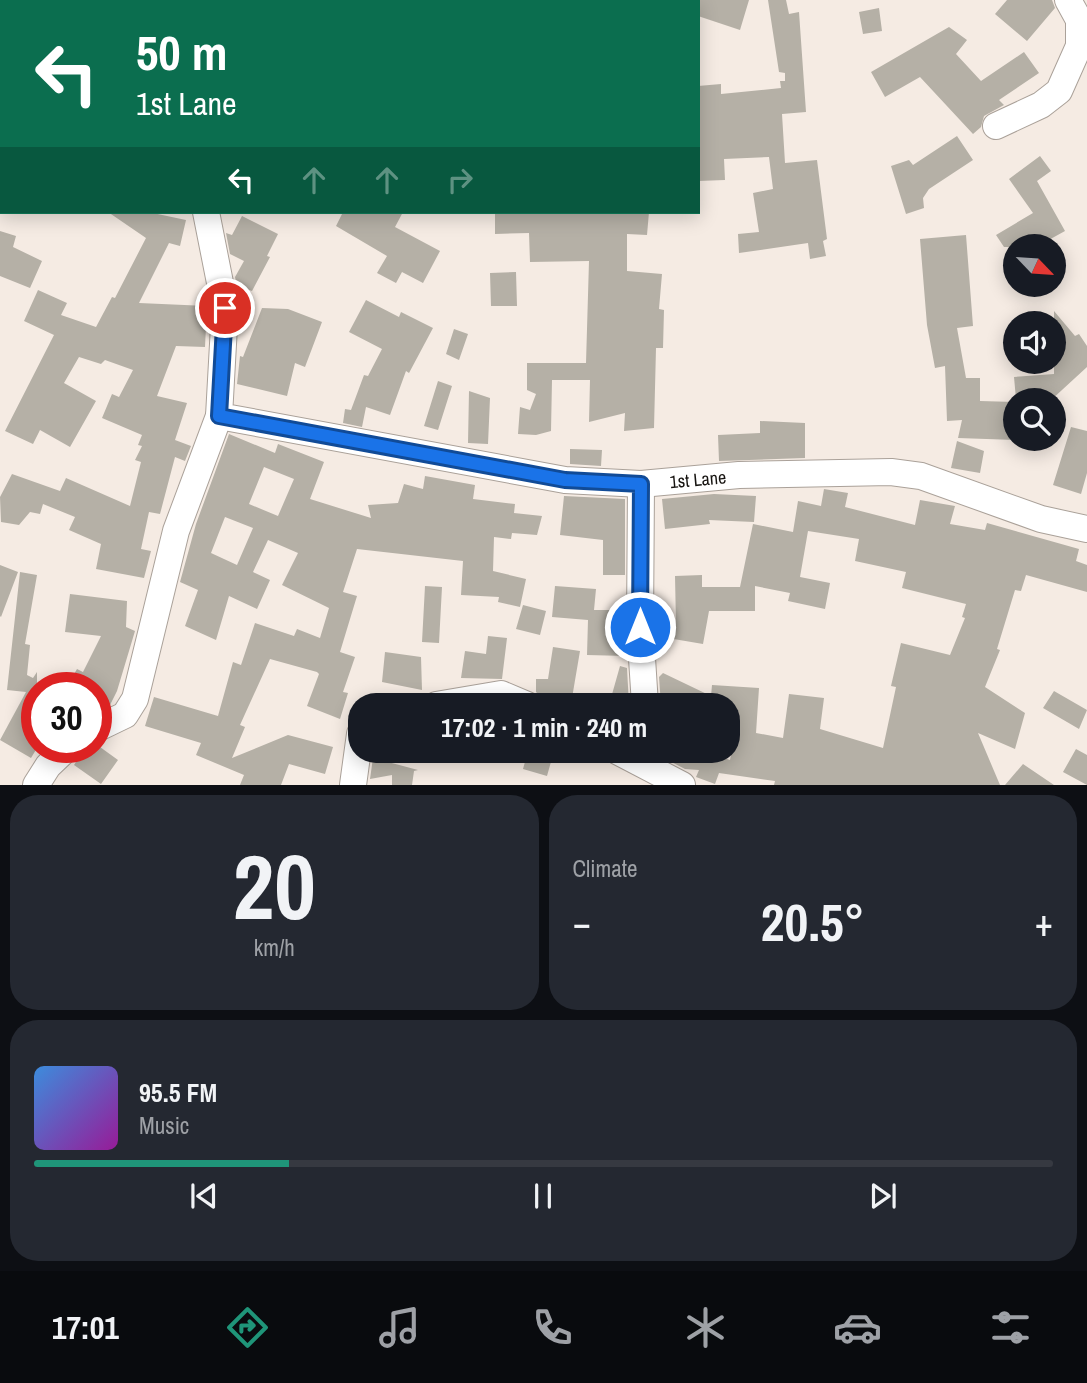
<!DOCTYPE html>
<meta charset="utf-8">
<style>
:root{--surface:#171b24;--page:#242831;--text:#f1f3f6;--muted:#9ea1a6;--line:#363941;--accent:#1f9579}
body{margin:0;font-family:"Archivo Narrow",sans-serif;background:var(--page);color:var(--text);height:100vh;display:flex;flex-direction:column;font-size:26px;white-space:nowrap}
*{box-sizing:border-box;margin:0}
p{font-size:23px;color:var(--muted)}
.icon{flex:none;width:38px;height:38px;fill:none;stroke:currentColor;stroke-width:2;stroke-linecap:round;stroke-linejoin:round}
.map{position:relative;height:785px;overflow:hidden}
.side{display:flex;flex-direction:column;gap:10px;padding:10px;background:#0d0f14;flex:1}
.side>*{flex:none}
.banner{position:absolute;left:0px;top:0px;width:700px;height:214px;box-shadow:0 4px 18px #0003;background:#0b6e4f;color:#fff;overflow:hidden}
.needle{width:46px;rotate:115deg}
.fabs{position:absolute;left:1003px;top:234px;display:grid;gap:14px}
.fabs a{display:grid;place-items:center;width:63px;height:63px;border-radius:50%;background:var(--surface);box-shadow:0 4px 18px #0003;font-size:35px}
.speed{position:absolute;left:21px;top:672px;display:flex;gap:14px;font-size:35px;font-weight:700;text-align:center}
.speed>*{display:grid;place-content:center;width:91px;height:91px;border-radius:50%;background:var(--surface);box-shadow:0 4px 18px #0003;line-height:1}
.speed .limit{border:10px solid #d22;background:#fff;color:#111}
.pin{position:absolute;display:grid;place-items:center;width:60px;height:60px;color:#fff;margin:-30px;border:4px solid #fff;border-radius:50%;box-shadow:0 2px 7px #0007}
.me{position:absolute;width:77px;margin:-38px;rotate:0deg;stroke-linejoin:round;filter:drop-shadow(0 0 5px #0008)}
.turn{display:flex;align-items:center;gap:24px;height:147px;padding:0 21px;font-size:32px}
.turn .icon{width:91px;height:91px;stroke-width:2.5}
.turn b{display:block;font-size:49px;line-height:60px}
.lanes{display:flex;align-items:center;height:66px;padding:0 21px;background:#0003;justify-content:center;gap:35px;direction:ltr}
.lanes .off{opacity:.35}
.big{font-size:52px;font-weight:700;line-height:1.1}
.side .tile{flex:1;display:flex;flex-direction:column;justify-content:center;gap:10px;min-width:0;padding:0 24px;border-radius:28px;background:var(--page)}
.side .dial{align-items:center;gap:0}
.dial b{font-size:91px;line-height:1}
.song{display:flex;align-items:center;gap:21px}
.cover{width:84px;height:84px;border-radius:10px;background:linear-gradient(135deg,hsl(210 70% 55%),hsl(300 70% 35%))}
.played{height:7px;border-radius:4px;background:linear-gradient(90deg,var(--accent) 25%,var(--line) 25%)}
.keys{display:flex;justify-content:space-around;direction:ltr}
.heat{display:flex;justify-content:space-between;align-items:center;font-size:38px;direction:ltr}
.side .tiles{flex:1;display:grid;gap:10px;grid-template-columns:1fr 1fr}
.tile:last-child{grid-column:span 2}
.trip{position:absolute;left:348px;top:693px;width:392px;height:70px;border-radius:28px;background:var(--surface);box-shadow:0 4px 18px #0003;font-weight:700;line-height:70px;text-align:center}
.dock{display:flex;height:112px;justify-content:space-around;align-items:center;background:#090b0e;color:var(--muted)}
.dock .icon{width:49px;height:49px}
.dock .active{color:var(--accent)}
.dock b{font-size:32px;color:var(--text)}
.map>svg:first-child{display:block}
.building{fill:#b5b0a6;fill-rule:evenodd}
.lines{fill:none;stroke-linecap:round;stroke-linejoin:round}
.minor-casing{stroke:#aaa199;stroke-width:28}
.minor{stroke:#fff;stroke-width:26}
.route-casing{stroke:#114b97;stroke-width:18}
.route{stroke:#1a73e8;stroke-width:12}
.labels{text-anchor:middle;dominant-baseline:central;stroke-width:6;stroke-linejoin:round;paint-order:stroke}
.street-label{font-size:18px;fill:#161310;stroke:#fff9f4}
</style>
<div class="map">
<svg width="1087" height="785" viewBox="0 0 1087 785">
<rect width="100%" height="100%" fill="#f5ebe3"/>
<path class="building" d="M698,0h51l-9,30 -42,-14z
M768,0h18l3,14 10,-2 7,100 -24,2 3,49 32,-3 10,79 -4,2 3,15 -16,3 -2,-16 -69,10 -1,-19 21,-2 -6,-39 20,-4 -4,-32 -45,2 1,21 -27,1v-95l23,-2v10l60,-6 -1,-7h5v-8l-6,-1z
M1007,0h45l3,8 -28,33 -32,-27z
M879,8l3,23 -19,3 -4,-22z
M949,27l18,13 -11,14 25,27 43,-29 15,21 -40,27 5,5 -20,11 -3,11 -8,7 -53,-57 -35,20 -14,-25z
M957,136l16,24 -44,29 -6,9 1,10 -18,6 -15,-48 18,-6 4,5z
M1040,156l11,15 -14,10 28,50 -29,16h-32l-8,-12 37,-22 -24,-34z
M108,212h40l38,8 -6,26 -11,-3 -30,60 68,3 -2,41 -29,-1 -19,50 30,7 -12,37 16,6 -6,15 -10,-4 -15,57 -11,-2 -8,37 10,2 -7,27 -48,-9 5,-25 -32,-14 6,-13 -32,-13 -3,10 -10,-2 -11,13 -18,-3 -1,-25 12,-23 48,17 6,-13 64,28 11,-44 -6,-2 7,-14 -4,-1 4,-10 -40,-17 10,-24 7,3 14,-27 -28,-10 -4,4 -22,-7 -15,26 32,18 -26,46 -30,-17 -7,14 -28,-13 49,-96 -30,-14 14,-31 29,13 -6,12 35,12 16,-30 3,1 31,-60z
M343,212h60l-8,15 45,24 -17,32 -21,-11 -6,11 -19,-10 10,-17 -51,-30z
M495,212h154l-2,23 -20,-1v37l35,3 -3,35 5,1 -1,38h-7l-2,80 -30,3 1,-18 -36,9 1,-42h-38l-1,51 -15,4 -18,-1 2,-27 10,3 6,-16 -9,-4v-27h59l3,-102 -59,1 -1,-29 -34,1z
M242,216l36,18 -11,22 3,1 -18,34 -15,-5 -2,-9 9,-16 -14,-7 -4,-21 6,2z
M0,231l16,5 -3,11 29,14 -12,27 -30,-12z
M966,235l7,91 -16,2 9,50h14v23l35,1v38l-57,-2 4,-18 -15,1 -2,-55 -10,2 -8,-43 -7,-86z
M516,272l1,34h-26l-1,-33z
M366,300l33,17 2,-5 32,16 -24,45 -3,-2 -16,44 -24,-8 -4,20 -19,-4 2,-14 6,1 13,-35 4,1 14,-27 -33,-17z
M262,308l26,1 34,13 -17,45 -10,-4 -8,33 -50,-12 3,-28 3,1z
M1054,311l21,25 4,-2 8,12v21l-37,34 -34,-2 -2,-22 40,-3z
M454,329l14,5 -9,26 -13,-6z
M438,381l14,5 -14,44 -14,-4z
M469,391l21,7 -2,46 -20,-1z
M760,421l45,2v35l-86,3 -1,-26 42,-2z
M1071,427l16,4v42l-6,21 -28,-9z
M229,434l46,19 3,-9 46,18 -14,37 61,19 -3,-13 30,-2 6,-19 19,5 2,-13 50,9 -2,14 42,5 -1,9 28,3 -5,19 -25,-2 -1,6 -17,-2 -1,34 33,8 -6,28 -22,-5 1,-5 -38,-2 2,-34 -106,-12 -14,43 14,4 -17,56 15,5 -12,35 5,1 -8,26 -33,-13 12,-32 -2,-2 -47,-13 -30,66 5,2 -13,31 56,-23 45,12 -8,27 -36,-10 -8,21h-41l4,-10 -48,-20 5,-12 -56,-17 9,-29 64,19 15,-54 8,3 14,-42 39,13 3,-7 23,9 9,-30 -47,-23 16,-32 -30,-13 -15,32 17,8 -13,29 -28,-13 -13,44 -31,-14 13,-36 -18,-8 16,-58zM264,467l30,12 -16,37 -29,-12zM225,517l28,11 -16,37 -26,-12z
M957,441l27,10 -4,22 -29,-5z
M570,449l32,1 -1,16 -31,-2z
M824,489l24,4 -3,14 70,18 5,-25 35,6 -5,18 35,6 2,-7 92,26 -3,12 11,4v27l-61,-17 -5,16 -6,-1 -18,59 3,1 -15,37 40,26 -10,36 -37,-16 22,52h-226l1,-4 -56,-8 -4,11 -19,-7 3,-7 -14,-1 -33,-17 50,-1 28,9 7,-36h-9v-19h-67l-2,-28 4,-4 48,23 1,-11 47,3 -3,45 27,5 6,-44 35,4 -4,31 63,19 13,-61 -5,-1 10,-43 49,12 15,-37 -3,-1 4,-13 -64,-16 4,-16 -51,-11 4,-22 -51,-8 -8,46 30,6 -5,26 -37,-8 2,-8 -35,-7v25h-46l-6,33 -47,-8v-13l20,2 -1,-49 27,-1v12h38l13,-63 40,8 5,-31 23,5z
M714,494l42,2 -2,26 -45,-2 1,4 -45,5 -3,-30z
M564,496l61,3v76h-22v-35l-43,-5z
M0,565l18,7 -17,45 -1,-1z
M20,572l17,3 -12,69 5,1 -3,30 6,3 4,-6v76l-6,10 -31,-18 26,-48 -19,-2z
M425,586l17,1 -3,56 -17,-1z
M555,586l41,3 -2,21h30l2,46 -39,-1 1,-35 -36,-3z
M70,594l57,7 -1,26 9,4 -18,60 -7,14 -14,6v-23h-30l11,-19 6,3 18,-36 -36,-4z
M523,605l23,6 -6,24 -24,-6z
M488,636l19,2 -5,41 -41,-1 4,-27 21,3z
M553,647l27,4 -8,47 -32,-2 -4,-4v-13h12z
M385,652l36,5 1,33 -40,-8z
M620,666l7,2 2,37h-20z
M1054,691l33,19 -8,19 -36,-21z
M86,747h14l18,13 -17,24 -27,-19z
M1076,749l11,6v30l-24,-13z
M528,751h26l-7,25 -24,-7z
M373,758l45,12 -4,1 -2,14h-20v-10l-22,4z
M1023,764l31,21h-49z"/>
<g class="lines">
<defs>
<g id="minor">
<path d="M303,2l5,-2"/>
<path d="M0,102h2"/>
<path d="M996,126l45,-21 18,-14 20,-45v-26l-11,-20"/>
<path id="s1" d="M206,212l19,96 -6,108 346,64 76,4 98,-9 152,-3 30,4 120,43 46,10"/>
<path d="M641,484l-1,143 5,78"/>
<path d="M436,705l65,-11 26,11"/>
<path d="M96,729l29,-14 10,-16 41,-168 43,-115"/>
<path d="M617,751l65,34"/>
<path d="M36,785l12,-19 20,-19"/>
<path d="M353,785l7,-51"/>
</g>
</defs>
<use href="#minor" class="minor-casing"/>
<use href="#minor" class="minor"/>
</g>
<g class="lines">
<defs>
<path id="route" d="M225,308l-6,108 346,64 76,4 -1,143"/>
</defs>
<use href="#route" class="route-casing"/>
<use href="#route" class="route"/>
</g>
<g class="labels">
<g class="street-label">
<text stroke="none"><textPath href="#s1" startOffset="691">1st Lane</textPath></text>
</g>
</g>
</svg>
<div class="fabs">
<a><svg class="needle" viewBox="-14 -14 28 28"><path d="M0-13l5 13h-10z" fill="#e53935"/><path d="M0 13l5-13h-10z" fill="#9ea1a6"/></svg></a>
<a><svg class="icon" aria-label="sound" viewBox="0 0 24 24"><path d="M4 9h4l5-4v14l-5-4H4zM17 9q2 3 0 6"/></svg></a>
<a><svg class="icon" aria-label="search" viewBox="0 0 24 24"><circle cx="10" cy="10" r="6"/><path d="M15 15l6 6"/></svg></a>
</div>
<div class="speed"><div class="limit">30</div></div>
<div class="pin" style="left:225px;top:308px;background:#d93025"><svg class="icon" aria-label="arrive" viewBox="0 0 24 24"><path d="M6 21V4h12l-3 4 3 4H6"/></svg></div>
<svg class="me" style="left:640px;top:627px" viewBox="-20 -20 40 40"><circle r="17" fill="#1a73e8" stroke="#fff" stroke-width="3"/><path d="M0-11L8 9 0 5-8 9z" fill="#fff"/></svg>
<div class="trip">17:02 · 1 min · 240 m</div>
<div class="banner">
<div class="turn"><svg class="icon" aria-label="left" viewBox="0 0 24 24"><path d="M17 20v-9H6M10 6l-5 5 5 5"/></svg><div><b>50 m</b>1st Lane</div></div>
<div class="lanes"><svg class="icon" aria-label="left" viewBox="0 0 24 24"><path d="M17 20v-9H6M10 6l-5 5 5 5"/></svg><svg class="icon off" aria-label="ahead" viewBox="0 0 24 24"><path d="M12 20V5M6 11l6-6 6 6"/></svg><svg class="icon off" aria-label="ahead" viewBox="0 0 24 24"><path d="M12 20V5M6 11l6-6 6 6"/></svg><svg class="icon off" aria-label="right" viewBox="0 0 24 24"><path d="M7 20v-9h11M14 6l5 5-5 5"/></svg></div>
</div>
</div>
<section class="side">
<div class="tiles">
<div class="tile dial"><b>20</b><p>km/h</p></div>
<div class="tile"><p>Climate</p>
<div class="heat"><a>−</a><b class="big">20.5°</b><a>+</a></div>
</div>
<div class="tile">
<div class="song"><i class="cover"></i><div><b>95.5 FM</b><p>Music</p></div></div>
<div class="played"></div>
<div class="keys"><svg class="icon" aria-label="previous" viewBox="0 0 24 24"><path d="M18 5L8 12l10 7zM5 5v14"/></svg><svg class="icon" aria-label="pause" viewBox="0 0 24 24"><path d="M8 5v14M16 5v14"/></svg><svg class="icon" aria-label="next" viewBox="0 0 24 24"><path d="M6 5l10 7-10 7zM19 5v14"/></svg></div>
</div>
</div>
</section>
<nav class="dock">
<b>17:01</b>
<svg class="icon active" aria-label="directions" viewBox="0 0 24 24"><path d="M12 3l9 9-9 9-9-9zM9 14v-3h6M13 9l2 2-2 2"/></svg>
<svg class="icon" aria-label="music" viewBox="0 0 24 24"><path d="M9 18V5l10-2v13"/><circle cx="6" cy="18" r="3"/><circle cx="16" cy="16" r="3"/></svg>
<svg class="icon" aria-label="phone" viewBox="0 0 24 24"><path d="M5 4h4l2 5-3 2q2 4 5 5l2-3 5 2v4C11 20 4 13 5 4z"/></svg>
<svg class="icon" aria-label="climate" viewBox="0 0 24 24"><path d="M12 3v18M4 7l16 10M4 17L20 7"/></svg>
<svg class="icon" aria-label="car" viewBox="0 0 24 24"><path d="M5 17H2v-5l4-1 3-4h7l3 4 3 1v5h-3M9 17h6M6 11h13"/><circle cx="7" cy="17" r="2"/><circle cx="17" cy="17" r="2"/></svg>
<svg class="icon" aria-label="filters" viewBox="0 0 24 24"><path d="M4 7h16M4 17h16"/><circle cx="9" cy="7" r="2"/><circle cx="15" cy="17" r="2"/></svg>
</nav>
